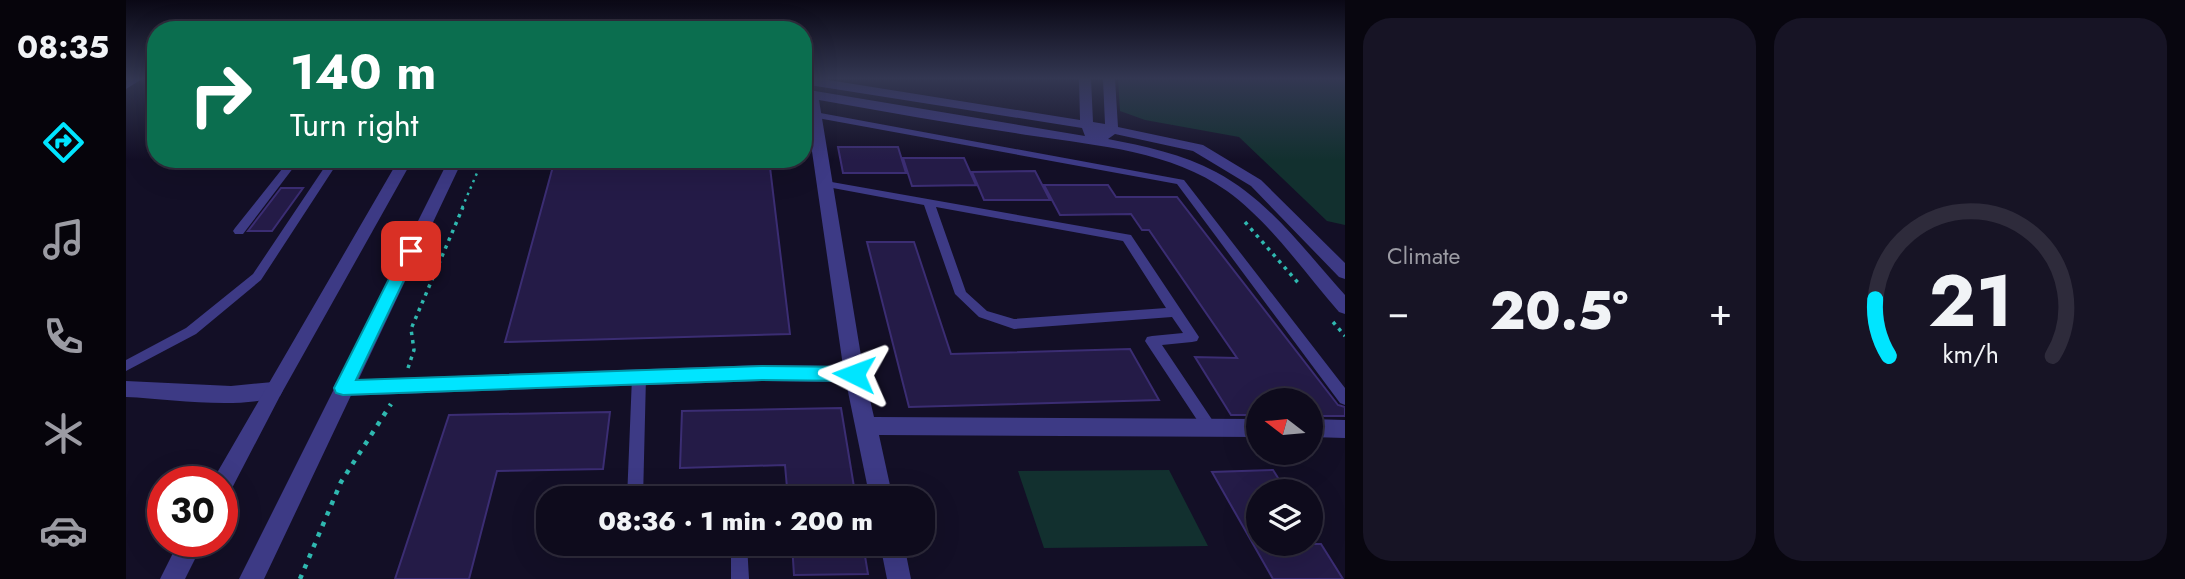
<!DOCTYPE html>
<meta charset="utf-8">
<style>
:root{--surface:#0e0b1c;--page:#171425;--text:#f1f3f6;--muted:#9b9ba3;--line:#2e2b3b;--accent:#00e5ff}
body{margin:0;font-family:Jost,sans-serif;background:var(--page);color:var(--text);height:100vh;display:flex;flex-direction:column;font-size:26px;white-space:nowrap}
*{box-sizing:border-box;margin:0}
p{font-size:23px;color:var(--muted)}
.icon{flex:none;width:38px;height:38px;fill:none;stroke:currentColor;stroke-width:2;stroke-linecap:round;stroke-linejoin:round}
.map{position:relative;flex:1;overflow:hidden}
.drawer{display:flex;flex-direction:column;gap:18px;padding:18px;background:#08060f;width:840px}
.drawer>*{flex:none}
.guide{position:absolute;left:21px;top:21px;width:665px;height:147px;border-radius:28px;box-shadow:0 7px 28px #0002,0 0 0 2px var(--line);background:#0b6e4f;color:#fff;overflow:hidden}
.needle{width:46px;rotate:286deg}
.controls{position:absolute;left:1120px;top:388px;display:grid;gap:14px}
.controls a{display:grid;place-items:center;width:77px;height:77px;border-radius:50%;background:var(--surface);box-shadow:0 7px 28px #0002,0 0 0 2px var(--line);font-size:35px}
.speed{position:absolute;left:21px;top:466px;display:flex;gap:14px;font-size:35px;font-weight:700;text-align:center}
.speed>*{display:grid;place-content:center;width:91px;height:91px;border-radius:50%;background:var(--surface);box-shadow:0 7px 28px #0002,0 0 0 2px var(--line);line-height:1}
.speed .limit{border:10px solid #d22;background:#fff;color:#111}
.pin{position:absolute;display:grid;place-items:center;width:60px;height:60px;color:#fff;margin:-30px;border-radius:14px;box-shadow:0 4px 10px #0006}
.me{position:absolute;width:77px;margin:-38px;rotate:273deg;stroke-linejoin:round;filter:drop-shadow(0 0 5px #0008)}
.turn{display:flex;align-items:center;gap:24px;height:147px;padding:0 28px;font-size:32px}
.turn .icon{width:91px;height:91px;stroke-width:2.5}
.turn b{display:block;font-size:49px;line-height:60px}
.big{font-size:52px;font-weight:800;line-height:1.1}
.drawer .widget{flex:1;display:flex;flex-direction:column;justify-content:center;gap:10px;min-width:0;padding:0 24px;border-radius:28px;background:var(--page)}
.drawer .dial{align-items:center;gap:0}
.dial svg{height:182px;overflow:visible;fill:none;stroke:var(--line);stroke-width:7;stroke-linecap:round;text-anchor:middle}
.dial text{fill:var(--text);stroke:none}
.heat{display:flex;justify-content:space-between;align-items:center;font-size:38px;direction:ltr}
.drawer .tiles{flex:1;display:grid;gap:18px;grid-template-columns:repeat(2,1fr)}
.trip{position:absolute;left:410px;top:486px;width:399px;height:70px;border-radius:28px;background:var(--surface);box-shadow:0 7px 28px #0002,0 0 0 2px var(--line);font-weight:800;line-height:70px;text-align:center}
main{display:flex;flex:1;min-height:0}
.menu{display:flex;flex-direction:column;width:126px;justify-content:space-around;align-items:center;background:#06040b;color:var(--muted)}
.menu .icon{width:49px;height:49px}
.menu .selected{color:var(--accent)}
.menu b{font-size:32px;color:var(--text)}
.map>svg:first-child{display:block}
.green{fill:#12302f}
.building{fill:#241b47;stroke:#3b2d73;stroke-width:2}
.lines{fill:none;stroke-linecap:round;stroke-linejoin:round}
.path-far2{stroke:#2fb8b0;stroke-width:2.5;stroke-dasharray:2.5 4.5;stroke-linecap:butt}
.path-far1{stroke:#2fb8b0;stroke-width:3.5;stroke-dasharray:3.5 5;stroke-linecap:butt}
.path{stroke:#2fb8b0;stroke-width:4.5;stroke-dasharray:4.5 7;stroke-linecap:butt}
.service{fill:#3d3a85;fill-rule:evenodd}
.minor{fill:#3d3a85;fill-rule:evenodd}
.tertiary{fill:#3d3a85;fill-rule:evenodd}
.route{fill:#00e5ff;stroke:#0095a6;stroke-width:2}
</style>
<main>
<nav class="menu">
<b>08:35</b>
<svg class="icon selected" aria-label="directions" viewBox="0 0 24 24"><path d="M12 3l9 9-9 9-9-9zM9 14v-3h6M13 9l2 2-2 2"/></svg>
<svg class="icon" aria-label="music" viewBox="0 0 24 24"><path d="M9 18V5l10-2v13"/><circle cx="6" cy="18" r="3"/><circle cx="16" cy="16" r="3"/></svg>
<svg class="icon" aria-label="phone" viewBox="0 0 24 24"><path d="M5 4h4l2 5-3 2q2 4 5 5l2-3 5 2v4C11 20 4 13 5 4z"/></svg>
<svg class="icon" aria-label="climate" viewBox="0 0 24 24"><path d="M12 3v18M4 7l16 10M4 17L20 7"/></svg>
<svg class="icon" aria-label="car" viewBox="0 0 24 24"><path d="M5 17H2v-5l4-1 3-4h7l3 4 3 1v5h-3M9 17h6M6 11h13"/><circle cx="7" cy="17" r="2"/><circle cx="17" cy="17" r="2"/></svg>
</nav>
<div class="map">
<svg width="1219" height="579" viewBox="0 0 1219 579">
<rect width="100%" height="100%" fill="#130f26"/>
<path class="green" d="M992,79h227v146l-18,-4 -88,-84 -94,-17 -25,-9z
M1043,470l39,76 -164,2 -26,-77z"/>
<path class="building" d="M712,147h60l8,26h-63z
M777,158h61l12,27 -64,1z
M429,159h214l21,175 -285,8z
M909,171l15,29h-66l-12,-28z
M918,185h64l8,12h61l161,208 7,2v9h-34v-15h-53v14h-27l-36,-58 42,1 -88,-128h-7l-11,-16 -71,1z
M155,188h22l-31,43h-24z
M741,242h47l37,112 179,-5 29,51 -250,7z
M715,408l15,91h-68l-3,-34 -105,3 2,-57z
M484,412l-7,57 -106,2 -28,108h-74l54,-164z
M1147,470l14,22h-29v52h63l22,35h-70l-61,-107z
M666,544h71l5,30 -74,1z"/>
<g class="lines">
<path class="path-far2" d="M336,208l21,-49"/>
<path class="path-far1" d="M1119,222l55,63
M1207,322l12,14
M282,368l6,-18 -3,-21 52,-122"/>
<path class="path" d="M174,579l41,-97 50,-78"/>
<path class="service" d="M689,112l369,68 161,208v17l-5,-2 -163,-219 -365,-67 -2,-2z
M164,159h10l-57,75h-8l-2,-3 2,-3z
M204,159h10l-79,121 -65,54 -70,37v-11l60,-32 67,-54z
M700,181l305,54 68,102 -2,4 -5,1 -30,3 53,79 2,4 -2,4 -5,2 -5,-2 -60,-91 2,-4 5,-1 31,-3 -11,-16 -158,12 -35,-12 -24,-23 -31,-89 -102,-19 -1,-2zM810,207l187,34 43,67 -152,11 -27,-8 -21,-19z
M513,371l5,2 2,4 -3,122h-16l5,-122 2,-4z
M613,489l6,2 2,8h-99l2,-5 6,-2z
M605,544h16l2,35h-18z"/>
<path class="minor" d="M16,79l-16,10 1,-10z
M677,79h19l258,41 -1,-41h12l2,43 12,2 -2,-45h12l3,48 85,18 58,35 84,83v16l-6,-2 -88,-91 -58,-35 -78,-17 -7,5c36,7 75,15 108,33 53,28 90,80 129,123v19l-6,-2c-36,-41 -68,-89 -112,-121 -56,-40 -128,-45 -193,-55 -72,-11 -144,-23 -215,-36l45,274 10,43 384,2v18l-379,-2 14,64h-23l-24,-117 -84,-1 -419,15 -7,-2 -3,-6 3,-6 7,-2 419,-15 81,1 -40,-277 282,47 -3,-8 -279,-44z
M0,381l105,5 42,-4 7,2 3,6 -3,6c-43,14 -108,3 -154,1z
M1185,419l34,1v18l-34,-1z
M754,544h24l7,35h-24z"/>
<path class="tertiary" d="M273,159h14l-133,237 -50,96 -8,3v-14h-10l2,-3z
M323,159h14l-199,420h-25z
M53,541h25l-19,38h-25z"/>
</g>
<linearGradient id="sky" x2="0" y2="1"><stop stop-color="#0a0815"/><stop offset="0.49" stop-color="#333752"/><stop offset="1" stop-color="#333752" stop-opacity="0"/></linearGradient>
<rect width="1219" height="160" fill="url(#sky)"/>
<path class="route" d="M285,246l7,5 -62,129 406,-14 92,1 7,2 2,5 -2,5 -7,2 -92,-1 -419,15 -7,-2 -2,-5 69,-137z"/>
</svg>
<div class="controls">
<a><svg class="needle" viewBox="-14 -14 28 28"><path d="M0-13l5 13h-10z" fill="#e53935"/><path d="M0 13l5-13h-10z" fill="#9b9ba3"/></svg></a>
<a><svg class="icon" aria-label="layers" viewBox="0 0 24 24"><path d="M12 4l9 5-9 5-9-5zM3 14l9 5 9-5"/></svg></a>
</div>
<div class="speed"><div class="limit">30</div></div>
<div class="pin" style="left:285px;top:251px;background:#d93025"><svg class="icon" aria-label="arrive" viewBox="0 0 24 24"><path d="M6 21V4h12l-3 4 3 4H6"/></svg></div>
<svg class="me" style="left:728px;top:374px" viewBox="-20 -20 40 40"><path d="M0-17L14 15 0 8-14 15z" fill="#00e5ff" stroke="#fff" stroke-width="4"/></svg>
<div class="trip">08:36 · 1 min · 200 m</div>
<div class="guide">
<div class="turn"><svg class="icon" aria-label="right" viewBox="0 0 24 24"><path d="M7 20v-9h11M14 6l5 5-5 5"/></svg><div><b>140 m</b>Turn right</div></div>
</div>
</div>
<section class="drawer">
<div class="tiles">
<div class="widget"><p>Climate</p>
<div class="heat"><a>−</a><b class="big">20.5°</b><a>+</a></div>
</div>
<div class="widget dial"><svg viewBox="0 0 100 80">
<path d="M14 69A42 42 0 1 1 86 69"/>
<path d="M14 69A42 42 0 0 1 8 44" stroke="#00e5ff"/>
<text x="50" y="56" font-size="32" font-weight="700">21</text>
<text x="50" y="72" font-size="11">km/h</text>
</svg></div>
</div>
</section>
</main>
